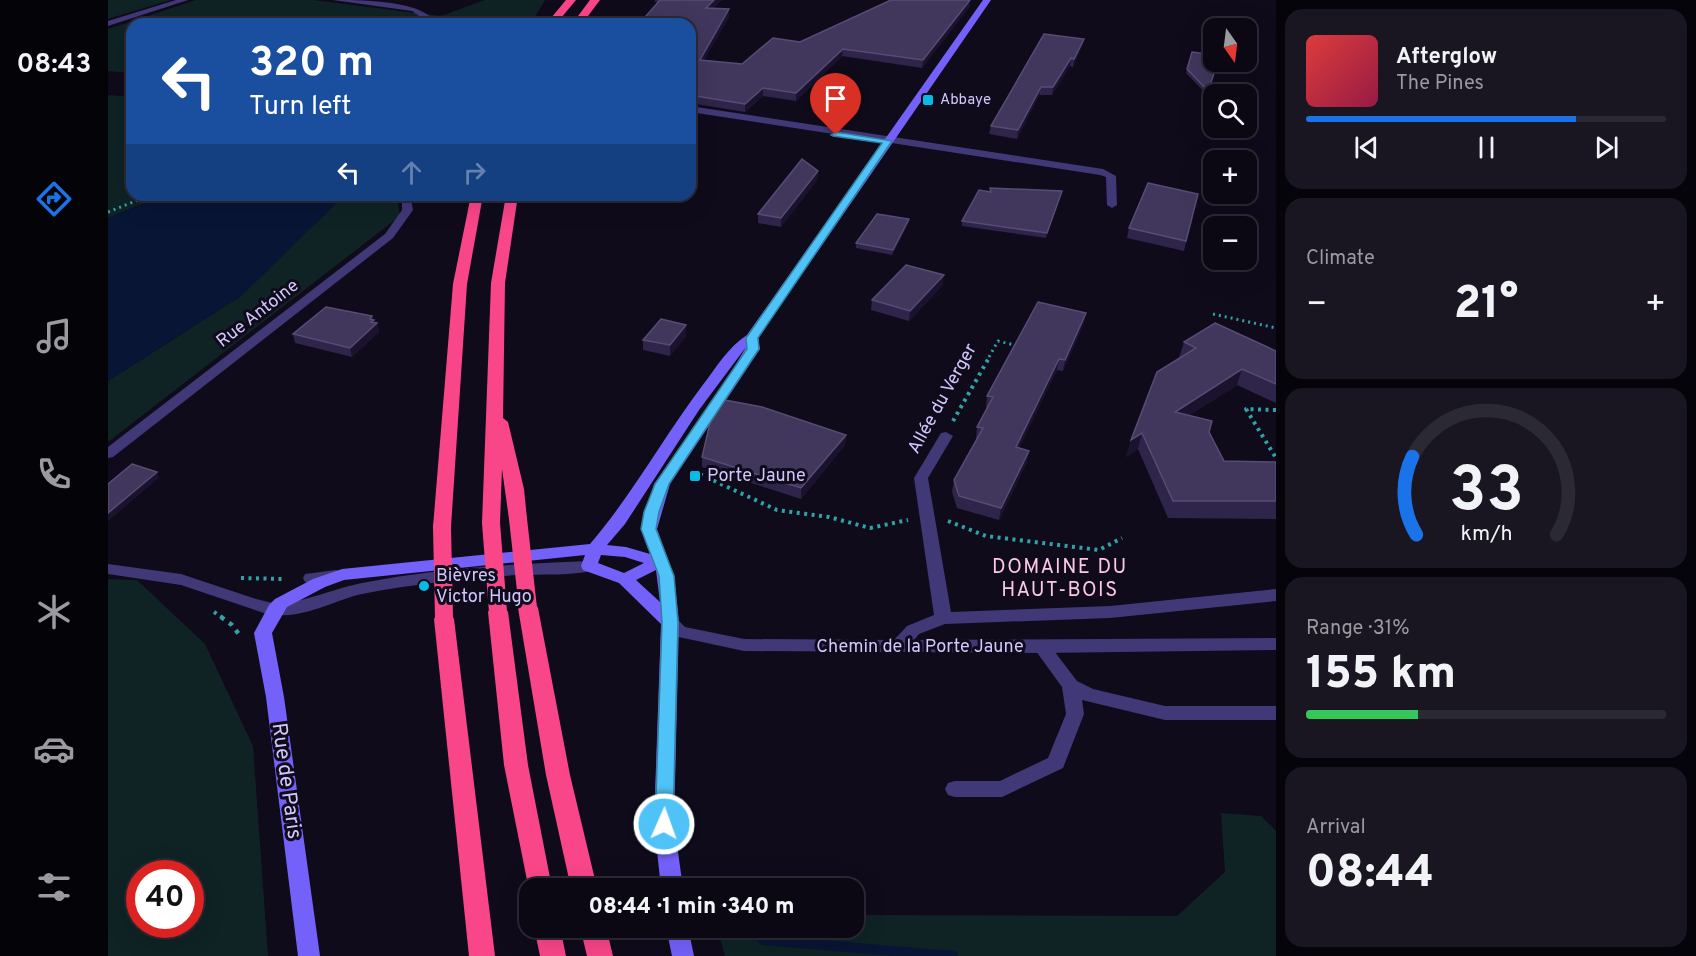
<!DOCTYPE html>
<meta charset="utf-8">
<style>
:root{--surface:#0b0814;--page:#191622;--text:#f1f3f6;--muted:#9a9aa0;--line:#2b2934;--accent:#1a73e8}
body{margin:0;font-family:Overpass,sans-serif;background:var(--page);color:var(--text);height:100vh;display:flex;flex-direction:column;font-size:22px;white-space:nowrap}
*{box-sizing:border-box;margin:0}
p{font-size:20px;color:var(--muted)}
.icon{flex:none;width:33px;height:33px;fill:none;stroke:currentColor;stroke-width:2;stroke-linecap:round;stroke-linejoin:round}
.map{position:relative;flex:1;overflow:hidden}
.side{display:flex;flex-direction:column;gap:9px;padding:9px;background:#06040b;width:420px}
.side>*{flex:none}
.top-card{position:absolute;left:18px;top:18px;width:570px;height:183px;border-radius:18px;box-shadow:0 6px 24px #0002,0 0 0 2px var(--line);background:#1a4fa0;color:#fff;overflow:hidden}
.needle{width:39px;rotate:166deg}
.controls{position:absolute;left:1095px;top:18px;display:grid;gap:12px}
.controls a{display:grid;place-items:center;width:54px;height:54px;border-radius:12px;background:var(--surface);box-shadow:0 6px 24px #0002,0 0 0 2px var(--line);font-size:30px}
.speed{position:absolute;left:18px;top:860px;display:flex;gap:12px;font-size:30px;font-weight:700;text-align:center}
.speed>*{display:grid;place-content:center;width:78px;height:78px;border-radius:50%;background:var(--surface);box-shadow:0 6px 24px #0002,0 0 0 2px var(--line);line-height:1}
.speed .limit{border:9px solid #d22;background:#fff;color:#111}
.pin{position:absolute;display:grid;place-items:center;width:51px;height:51px;color:#fff;margin:-62px -26px;border-radius:50% 50% 50% 0;rotate:-45deg;box-shadow:0 0 6px #0007}
.pin .icon{rotate:45deg}
.me{position:absolute;width:66px;margin:-33px;rotate:2deg;stroke-linejoin:round;filter:drop-shadow(0 0 4px #0008)}
.turn{display:flex;align-items:center;gap:21px;height:126px;padding:0 24px;font-size:27px}
.turn .icon{width:78px;height:78px;stroke-width:2.5}
.turn b{display:block;font-size:42px;line-height:51px}
.lanes{display:flex;align-items:center;height:57px;padding:0 24px;background:#0003;justify-content:center;gap:30px;direction:ltr}
.lanes .off{opacity:.35}
.big{font-size:45px;font-weight:800;line-height:1.1}
.side .tile{flex:1;display:flex;flex-direction:column;justify-content:center;gap:9px;min-width:0;padding:0 21px;border-radius:18px;background:var(--page)}
.side .dial{align-items:center;gap:0}
.dial svg{height:156px;overflow:visible;fill:none;stroke:var(--line);stroke-width:7;stroke-linecap:round;text-anchor:middle}
.dial text{fill:var(--text);stroke:none}
.song{display:flex;align-items:center;gap:18px}
.cover{width:72px;height:72px;border-radius:9px;background:linear-gradient(135deg,hsl(0 70% 55%),hsl(340 70% 35%))}
.played{height:6px;border-radius:3px;background:linear-gradient(90deg,var(--accent) 75%,var(--line) 75%)}
.keys{display:flex;justify-content:space-around;direction:ltr}
.heat{display:flex;justify-content:space-between;align-items:center;font-size:33px;direction:ltr}
.charge{height:9px;border-radius:4px;background:linear-gradient(90deg,#34c759 31%,var(--line) 0)}
.trip{position:absolute;left:411px;top:878px;width:345px;height:60px;border-radius:18px;background:var(--surface);box-shadow:0 6px 24px #0002,0 0 0 2px var(--line);font-weight:800;line-height:60px;text-align:center}
main{display:flex;flex:1;min-height:0}
.tab-bar{display:flex;flex-direction:column;width:108px;justify-content:space-around;align-items:center;background:#040308;color:var(--muted)}
.tab-bar .icon{width:42px;height:42px}
.tab-bar .active{color:var(--accent)}
.tab-bar b{font-size:27px;color:var(--text)}
.map>svg:first-child{display:block}
.green{fill:#0f2324;fill-rule:evenodd}
.water{fill:#091535}
.lines{fill:none;stroke-linecap:round;stroke-linejoin:round}
.stream{stroke:#091535;stroke-width:10}
.path-far2{stroke:#30a3a8;stroke-width:3;stroke-dasharray:2 4;stroke-linecap:butt}
.path-far1{stroke:#30a3a8;stroke-width:4;stroke-dasharray:3 4.5;stroke-linecap:butt}
.path{stroke:#30a3a8;stroke-width:4.5;stroke-dasharray:4 6;stroke-linecap:butt}
.lane{fill:#413878;fill-rule:evenodd}
.street{fill:#413878;fill-rule:evenodd}
.secondary{fill:#7461fa;fill-rule:evenodd}
.highway{fill:#f94689;fill-rule:evenodd}
.highway-bridge{stroke:#f94689;stroke-width:18}
.wall{fill:#2f2449}
.shaded-wall{fill:#1b132e}
.building{fill:#41365c;stroke:#584c75;stroke-width:1.5}
.route{fill:#4fc3f7;stroke:#337fa1;stroke-width:1.5}
.poi-dot{fill:#07bbe8;stroke:#0f0b1b;stroke-width:2}
.labels{text-anchor:middle;dominant-baseline:central;stroke-width:6;stroke-linejoin:round;paint-order:stroke}
.far-poi-label{font-size:15px;fill:#d2c7fd;stroke:#0f0b1b;text-anchor:start}
.street-label{font-size:18px;fill:#d2c7fd;stroke:#0f0b1b}
.poi-label{font-size:18px;fill:#d2c7fd;stroke:#0f0b1b;text-anchor:start}
.neighbourhood-label{font-size:20px;letter-spacing:1.5px;fill:#fdc8e5;stroke:#0f0b1b}
.near-street-label{font-size:21px;fill:#d2c7fd;stroke:#0f0b1b}
</style>
<main>
<nav class="tab-bar">
<b>08:43</b>
<svg class="icon active" aria-label="directions" viewBox="0 0 24 24"><path d="M12 3l9 9-9 9-9-9zM9 14v-3h6M13 9l2 2-2 2"/></svg>
<svg class="icon" aria-label="music" viewBox="0 0 24 24"><path d="M9 18V5l10-2v13"/><circle cx="6" cy="18" r="3"/><circle cx="16" cy="16" r="3"/></svg>
<svg class="icon" aria-label="phone" viewBox="0 0 24 24"><path d="M5 4h4l2 5-3 2q2 4 5 5l2-3 5 2v4C11 20 4 13 5 4z"/></svg>
<svg class="icon" aria-label="climate" viewBox="0 0 24 24"><path d="M12 3v18M4 7l16 10M4 17L20 7"/></svg>
<svg class="icon" aria-label="car" viewBox="0 0 24 24"><path d="M5 17H2v-5l4-1 3-4h7l3 4 3 1v5h-3M9 17h6M6 11h13"/><circle cx="7" cy="17" r="2"/><circle cx="17" cy="17" r="2"/></svg>
<svg class="icon" aria-label="filters" viewBox="0 0 24 24"><path d="M4 7h16M4 17h16"/><circle cx="9" cy="7" r="2"/><circle cx="15" cy="17" r="2"/></svg>
</nav>
<div class="map">
<svg width="1168" height="956" viewBox="0 0 1168 956">
<rect width="100%" height="100%" fill="#0f0b1b"/>
<path class="green" d="M0,0h63l-63,19z
M88,0h117l128,16 44,-16h60l-12,20 -114,-2 -6,6h-281v49l-24,-2v-42z
M0,95l24,2v98h32l-56,23z
M218,195h54l18,8 2,13 -292,226v-61l133,-85 96,-95z
M0,579l29,1 68,64 48,102 15,210h-160zM32,873h50v51h-50z
M1113,813l40,3 15,15v125h-551l-8,-29h137v-12l323,1 48,-44z"/>
<path class="water" d="M56,195h162l12,7 -97,94 -133,85v-163z"/>
<g class="lines">
<path class="stream" d="M655,940l190,16"/>
<path class="path-far2" d="M0,212l43,-17
M1105,314l63,14
M881,357l9,-16 20,5"/>
<path class="path-far1" d="M1168,410l-30,-1 30,49
M845,421l37,-65
M585,471l84,39 52,7 41,11 38,-8
M840,521l38,15 113,14 23,-12
M133,578l41,1
M106,612l9,6"/>
<path class="path" d="M113,617l11,8 9,12"/>
<path class="lane" d="M582,106l413,63 13,7 1,29 -5,3 -5,-3 -1,-28 -6,-2 -410,-63z
M481,561l6,1 2,4 -2,4c-24,6 -53,4 -78,5 -52,4 -104,9 -155,19 -28,6 -64,28 -93,19l-2,-4 2,-4c12,-4 24,-3 36,-6 19,-5 37,-12 57,-16 75,-15 151,-19 227,-22z
M934,641l6,2 29,38 16,8 72,17h111v14h-111l-83,-20 2,14 -21,54 -61,29h-47l-7,-2 -3,-6 3,-6 7,-2h45l48,-23 18,-44 -4,-27 -29,-40 3,-4z"/>
<path class="street" d="M68,0h12l-80,26v-5z
M225,0c27,0 78,0 98,17l-6,7h-8l5,-6 -10,-7z
M283,195h13l7,4 2,11 -20,28 -280,219 -5,1v-11l277,-213 17,-24v-7z
M838,432l7,4 -25,42 23,134 159,-6 166,-17v12l-166,17 -165,6 -26,10 -5,6 362,-2v12l-234,3 -298,-2 -70,-15 -13,-14 3,-4h12l9,9 59,12 150,1 13,-14 27,-11 -20,-137 27,-45z
M0,564l73,10 75,25 25,6 2,4 -2,4h-17l-83,-28 -73,-11z
M228,570l6,2 2,4 -2,4 -31,4 -6,-2 -2,-4 2,-4z"/>
<path class="secondary" d="M875,0h8l-233,338 2,11 -90,135 -13,45 17,47 5,46 -5,201 9,65h-22l-7,-65 7,-199 -42,-41 -36,-13 -2,-4 4,-11 -241,25 -19,7 -38,20 -15,26 12,64 36,259h-22l-32,-259 -12,-64 15,-28 6,-6 38,-20 29,-10 248,-25c42,-49 73,-106 112,-158 14,-18 26,-39 45,-51zM638,347l-18,31 -74,106 -13,45 9,25 -24,-7 -19,-2 18,-21 74,-114zM493,555l24,2 19,6 -20,10 -26,-10zM548,570l4,32 -24,-22z
M558,927h22l6,29h-22z"/>
<path class="highway" d="M458,0h10l-20,24h-10z
M482,0h10l-18,24h-10z
M363,195h12l-16,89 -16,243 -2,4h-14l-2,-4 20,-243z
M398,195h12l-13,88 -2,135 5,4 16,67 3,30 -9,6 -9,-6 -7,-50 -2,54 -2,4h-14l-2,-4 9,-240z
M420,601l7,2 3,5 32,167 27,113h-26l-25,-113 -28,-167 3,-5z
M390,605l7,2 3,5 20,153 24,123h-22v7l-26,-130 -16,-153 3,-5z
M336,612l7,2 3,5 41,337h-26l-35,-337 3,-5z
M426,927h26l6,29h-26z
M472,927h26l7,29h-26z"/>
<path class="highway-bridge" d="M410,519l10,89
M383,523l7,89
M334,527l2,91"/>
</g>
<path class="wall" d="M547,0h67l-9,8 16,9 -25,43 38,4 58,-22 91,-42h79v6l-48,62 -80,-12 -46,45 -33,-5 -18,16 -55,-9v-79l-32,-22h-3z
M976,39l-2,7 -9,21 -3,-1 -18,29h-13l-22,44 -28,-5 2,-8z
M1084,52l26,10 -11,33 -21,-22z
M710,171l-1,9 -36,47 -23,-4v-9z
M882,188l72,3 -16,47 -84,-12v-5l28,-29z
M1090,194l-14,57 -57,-13 2,-10z
M801,219l-1,5 -16,31 -36,-7v-5z
M835,285l-34,36 -38,-11 1,-10z
M978,313l-2,10 -21,48 -6,-1 -38,78 8,14 -28,58 -42,-12 -5,-16 2,-12 23,-41 -1,-1 1,-11 11,-19 -2,-1 1,-11z
M264,316l3,7h2l2,9 -27,25 -57,-14 -2,-9z
M578,336l-16,20 -27,-6v-10z
M1076,342l92,9v52l-39,-18 -47,30 19,17 15,29 52,1v57l-108,-1 -30,-69 -12,8 5,-17 48,-82z
M738,435l-1,10 -44,54 -99,-32v-10z"/>
<path class="shaded-wall" d="M606,0h8l-16,15v-7z
M862,0v6l-48,62 1,-8z
M621,9v8l-29,51v-8z
M976,39l-2,7 -9,21 1,-8z
M735,49l-1,7 -46,45v-8z
M963,58l-1,8 -18,29 1,-8z
M933,87l-2,8 -22,44 1,-9z
M655,88v8l-18,16v-8z
M710,171l-1,9 -36,47v-9z
M954,191l-1,5 -15,42 1,-5z
M801,219l-1,5 -16,31 1,-5z
M836,275l-1,10 -34,36 1,-10z
M978,313l-2,10 -21,48 2,-11z
M264,316l1,5 1,-1 1,5 2,-2 2,9 -27,25 -2,-9z
M578,325v11l-16,20v-11z
M951,359l-2,11 -43,89 2,-12z
M1134,369l-5,16 -67,43 5,-16z
M1034,433l-4,16 -12,8 5,-17z
M738,435l-1,10 -44,54v-11z
M921,451l-2,11 -28,58 2,-12z
M49,472l2,6 -51,43v-8z"/>
<path class="building" d="M552,0h54l-8,8 23,1 -29,51 42,4 31,-26 27,4 91,-42h79l-47,60 -80,-11 -47,44 -33,-5 -18,16 -55,-9v-71h-51z
M936,34l40,5 -10,20 -3,-1 -18,29h-12l-23,43 -27,-4z
M1084,52l22,3v7h4l-10,29 -21,-22z
M694,159l16,12 -37,47 -23,-4z
M1040,183l50,11 -12,47 -57,-13z
M882,188l72,3 -15,42 -85,-12 17,-31 12,2z
M769,214l32,5 -16,31 -37,-7z
M798,265l38,10 -34,36 -38,-11z
M930,302l48,11 -21,47 -6,-1 -43,88 13,4 -28,57 -42,-12 -5,-16 29,-52 -6,-1 16,-30 -6,-1z
M218,307l46,9 -2,3 4,1 -3,2 6,1 -27,25 -57,-14z
M553,319l25,6 -16,20 -27,-5z
M1107,323l61,28v33l-34,-15 -67,43 37,9 -3,11 15,29 52,1v39h-103l-31,-68 -11,7 26,-68 39,-24 -12,-6z
M617,400l37,7 84,28 -45,53 -99,-31 8,-34z
M24,464l25,8 -49,41v-29z"/>
<path class="route" d="M728,132l56,9 -134,197 1,11 -90,135 -10,28 -3,17 18,47 4,46 -5,202 -2,5 -7,2 -6,-2 -3,-5 7,-202 -3,-46 -18,-47 3,-17 11,-28 92,-135 -1,-11 136,-195 -49,-7 -2,-1z"/>
<g class="poi-dot">
<rect x="814" y="94" width="12" height="12" rx="3"/>
<rect x="581" y="470" width="12" height="12" rx="3"/>
<circle cx="316" cy="586" r="6"/>
</g>
<g class="labels">
<g class="far-poi-label">
<text x="832" y="100">Abbaye</text>
</g>
<g class="street-label">
<text transform="translate(150 314) rotate(-38)">Rue Antoine</text>
<text transform="translate(835 399) rotate(-61)">Allée du Verger</text>
<text x="812" y="647">Chemin de la Porte Jaune</text>
</g>
<g class="poi-label">
<text x="599" y="476">Porte Jaune</text>
<text x="328" y="576">Bièvres<tspan x="328" dy="21">Victor Hugo</tspan></text>
</g>
<g class="neighbourhood-label">
<text x="952" y="568">DOMAINE DU<tspan x="952" dy="23">HAUT-BOIS</tspan></text>
</g>
<g class="near-street-label">
<text transform="translate(178 781) rotate(82)">Rue de Paris</text>
</g>
</g>
</svg>
<div class="controls">
<a><svg class="needle" viewBox="-14 -14 28 28"><path d="M0-13l5 13h-10z" fill="#e53935"/><path d="M0 13l5-13h-10z" fill="#9a9aa0"/></svg></a>
<a><svg class="icon" aria-label="search" viewBox="0 0 24 24"><circle cx="10" cy="10" r="6"/><path d="M15 15l6 6"/></svg></a>
<a>+</a>
<a>−</a>
</div>
<div class="speed"><div class="limit">40</div></div>
<div class="pin" style="left:728px;top:135px;background:#d93025"><svg class="icon" aria-label="arrive" viewBox="0 0 24 24"><path d="M6 21V4h12l-3 4 3 4H6"/></svg></div>
<svg class="me" style="left:556px;top:824px" viewBox="-20 -20 40 40"><circle r="17" fill="#4fc3f7" stroke="#fff" stroke-width="3"/><path d="M0-11L8 9 0 5-8 9z" fill="#fff"/></svg>
<div class="trip">08:44 · 1 min · 340 m</div>
<div class="top-card">
<div class="turn"><svg class="icon" aria-label="left" viewBox="0 0 24 24"><path d="M17 20v-9H6M10 6l-5 5 5 5"/></svg><div><b>320 m</b>Turn left</div></div>
<div class="lanes"><svg class="icon" aria-label="left" viewBox="0 0 24 24"><path d="M17 20v-9H6M10 6l-5 5 5 5"/></svg><svg class="icon off" aria-label="ahead" viewBox="0 0 24 24"><path d="M12 20V5M6 11l6-6 6 6"/></svg><svg class="icon off" aria-label="right" viewBox="0 0 24 24"><path d="M7 20v-9h11M14 6l5 5-5 5"/></svg></div>
</div>
</div>
<section class="side">
<div class="tile">
<div class="song"><i class="cover"></i><div><b>Afterglow</b><p>The Pines</p></div></div>
<div class="played"></div>
<div class="keys"><svg class="icon" aria-label="previous" viewBox="0 0 24 24"><path d="M18 5L8 12l10 7zM5 5v14"/></svg><svg class="icon" aria-label="pause" viewBox="0 0 24 24"><path d="M8 5v14M16 5v14"/></svg><svg class="icon" aria-label="next" viewBox="0 0 24 24"><path d="M6 5l10 7-10 7zM19 5v14"/></svg></div>
</div>
<div class="tile"><p>Climate</p>
<div class="heat"><a>−</a><b class="big">21°</b><a>+</a></div>
</div>
<div class="tile dial"><svg viewBox="0 0 100 80">
<path d="M14 69A42 42 0 1 1 86 69"/>
<path d="M14 69A42 42 0 0 1 12 29" stroke="#1a73e8"/>
<text x="50" y="56" font-size="32" font-weight="700">33</text>
<text x="50" y="72" font-size="11">km/h</text>
</svg></div>
<div class="tile"><p>Range · 31%</p><b class="big">155 km</b><div class="charge"></div></div>
<div class="tile"><p>Arrival</p><b class="big">08:44</b></div>
</section>
</main>
